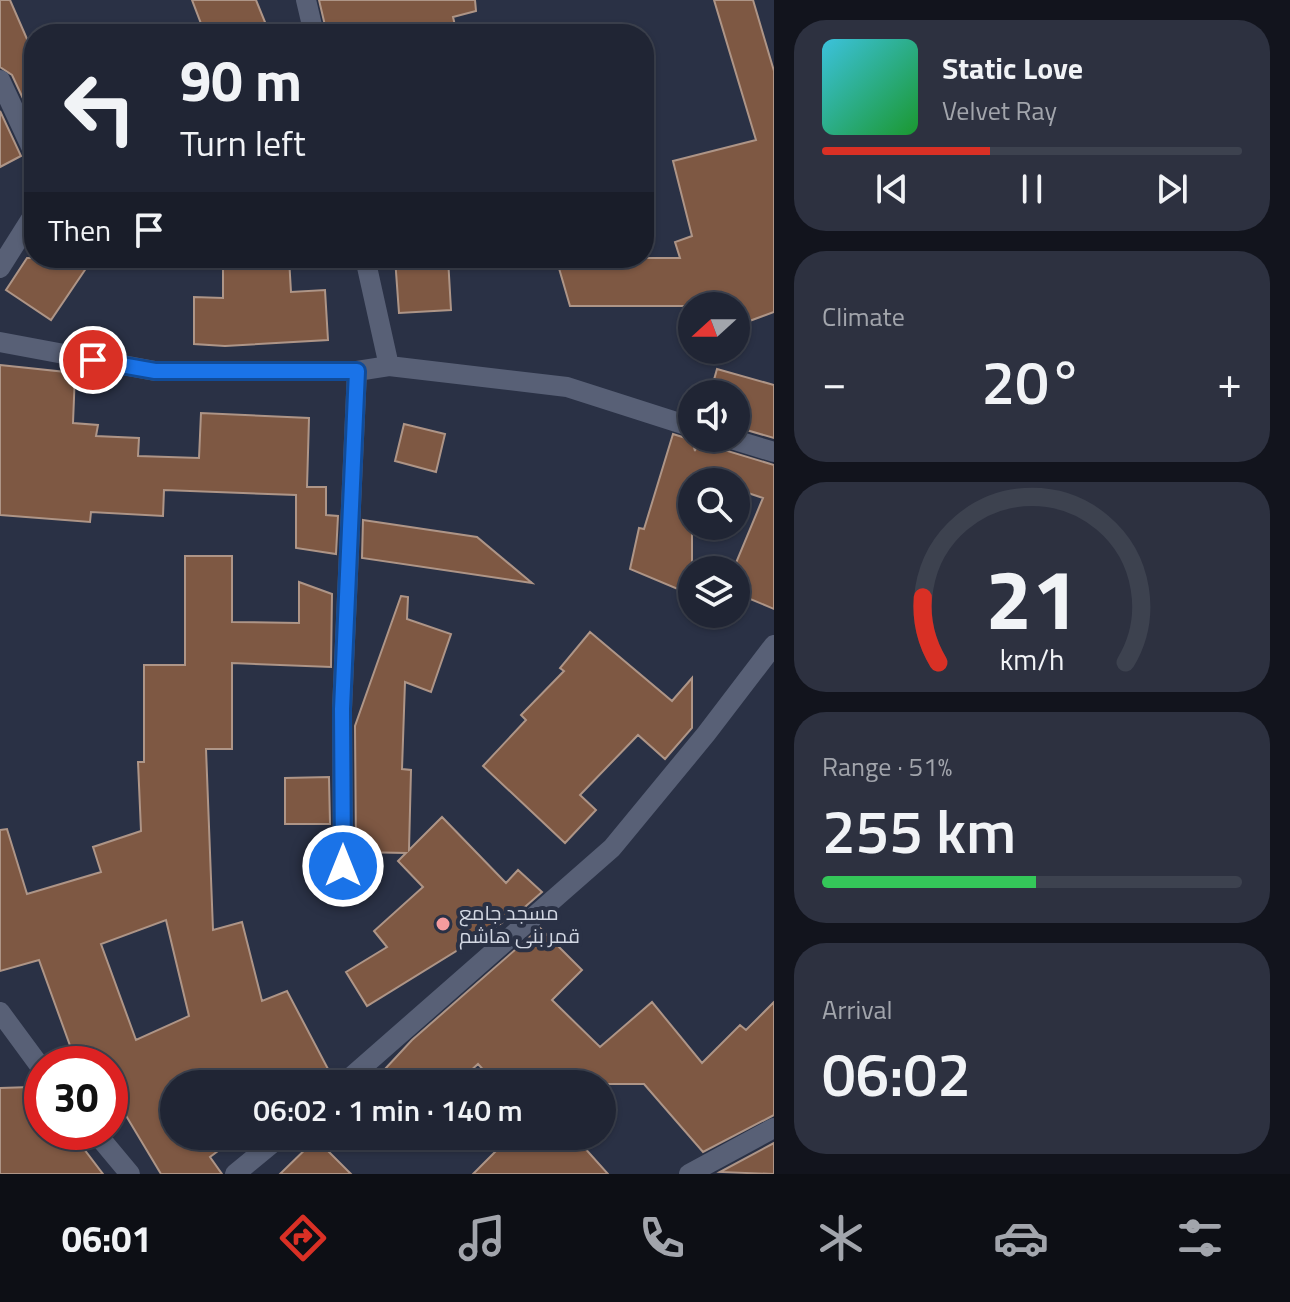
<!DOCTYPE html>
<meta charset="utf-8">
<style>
:root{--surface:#202534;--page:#2d3140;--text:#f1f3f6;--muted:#a2a5ac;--line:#3d424f;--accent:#d93025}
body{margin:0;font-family:"Titillium Web",Cairo,sans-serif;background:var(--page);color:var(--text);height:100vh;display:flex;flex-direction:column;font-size:30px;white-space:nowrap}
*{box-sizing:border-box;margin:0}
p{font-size:26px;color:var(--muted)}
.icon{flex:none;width:44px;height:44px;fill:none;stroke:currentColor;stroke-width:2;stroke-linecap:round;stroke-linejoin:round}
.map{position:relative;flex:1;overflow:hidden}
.details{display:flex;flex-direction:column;gap:20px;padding:20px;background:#12141d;width:516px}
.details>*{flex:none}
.top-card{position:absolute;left:24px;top:24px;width:630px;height:244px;border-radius:32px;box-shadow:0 2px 6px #0004,0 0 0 2px var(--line);background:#202534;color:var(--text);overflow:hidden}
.needle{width:52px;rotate:249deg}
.tools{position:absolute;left:678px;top:292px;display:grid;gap:16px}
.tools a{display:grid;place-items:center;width:72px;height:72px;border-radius:50%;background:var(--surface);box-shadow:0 2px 6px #0004,0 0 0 2px var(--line);font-size:40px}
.speed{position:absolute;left:24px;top:1046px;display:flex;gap:16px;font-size:40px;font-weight:700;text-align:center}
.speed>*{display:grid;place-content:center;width:104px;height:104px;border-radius:50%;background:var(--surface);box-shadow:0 2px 6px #0004,0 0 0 2px var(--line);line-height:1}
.speed .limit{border:12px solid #d22;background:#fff;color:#111}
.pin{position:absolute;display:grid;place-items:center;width:68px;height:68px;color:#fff;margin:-34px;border:4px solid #fff;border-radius:50%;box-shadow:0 2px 8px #0007}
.me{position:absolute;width:88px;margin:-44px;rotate:0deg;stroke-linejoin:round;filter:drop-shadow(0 0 6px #0008)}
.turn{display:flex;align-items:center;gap:28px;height:168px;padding:0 24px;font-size:36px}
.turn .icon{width:104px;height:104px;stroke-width:2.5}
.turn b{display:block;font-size:56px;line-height:68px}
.then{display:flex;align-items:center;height:76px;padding:0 24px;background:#0003;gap:16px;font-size:30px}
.big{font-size:60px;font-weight:600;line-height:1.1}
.details .widget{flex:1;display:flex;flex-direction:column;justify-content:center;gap:12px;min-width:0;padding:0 28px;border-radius:32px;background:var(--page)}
.details .dial{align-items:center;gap:0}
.dial svg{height:208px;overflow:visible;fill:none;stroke:var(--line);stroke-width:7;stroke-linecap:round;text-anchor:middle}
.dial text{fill:var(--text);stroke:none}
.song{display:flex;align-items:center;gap:24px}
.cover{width:96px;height:96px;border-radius:12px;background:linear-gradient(135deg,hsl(190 70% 55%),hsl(130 70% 35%))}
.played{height:8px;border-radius:4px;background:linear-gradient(90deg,var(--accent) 40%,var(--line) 40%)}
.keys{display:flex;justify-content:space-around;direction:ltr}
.heat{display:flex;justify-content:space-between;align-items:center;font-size:44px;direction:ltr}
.charge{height:12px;border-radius:6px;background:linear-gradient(90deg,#34c759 51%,var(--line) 0)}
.trip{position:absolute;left:160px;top:1070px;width:456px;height:80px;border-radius:40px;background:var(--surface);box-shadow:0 2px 6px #0004,0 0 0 2px var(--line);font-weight:600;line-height:80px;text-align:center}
.menu{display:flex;height:128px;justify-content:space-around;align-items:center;background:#0d0f15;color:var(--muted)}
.menu .icon{width:56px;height:56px}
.menu .selected{color:var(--accent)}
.menu b{font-size:36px;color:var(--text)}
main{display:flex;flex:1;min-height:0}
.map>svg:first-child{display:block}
.building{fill:#7e5843;stroke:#ae9587;stroke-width:2;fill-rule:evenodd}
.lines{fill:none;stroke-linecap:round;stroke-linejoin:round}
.minor{stroke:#586076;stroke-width:20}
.route-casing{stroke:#114b97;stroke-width:20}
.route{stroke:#1a73e8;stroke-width:14}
.poi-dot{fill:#f59b9e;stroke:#2a3145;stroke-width:3}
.labels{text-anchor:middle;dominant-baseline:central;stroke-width:8;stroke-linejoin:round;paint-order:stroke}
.poi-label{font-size:20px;fill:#d2d7e3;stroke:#2a3145;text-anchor:start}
</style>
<main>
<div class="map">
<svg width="774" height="1174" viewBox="0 0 774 1174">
<rect width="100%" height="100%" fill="#2a3145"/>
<path class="building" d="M0,0h10l24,55v67l-22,-47 -12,-8z
M192,0h64l11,27 -16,7h-46z
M319,0h156l1,11 -23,6 4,17h-32l-2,-9 -38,9h-58z
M714,0h39l21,71v241l-38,14v-20h-166l-14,-48h124l-5,-16 17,-6 -19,-75 83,-21z
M0,111l21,45 -21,11z
M27,258h66l-42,62 -45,-30z
M223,258h66l2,34 34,-2 3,50 -103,6 -31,-2v-47l29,1z
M395,258h53l3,52 -52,3z
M0,365l75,8 -2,50 25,2 -2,11 43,2 -1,18 61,2 2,-45 108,5 -2,69h19v28l12,1 -2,38 -40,-6v-53l-132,-5 -1,26 -72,-4 -1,10 -90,-7z
M717,369l57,16v53l-38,-11v-33h-26z
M404,424l41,10 -9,38 -41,-11z
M673,434l19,6 3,11 3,-13h17l9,12 50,15v144l-38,-16v-23h-3l30,-72 -27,-9v-7h-23l-21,-7v120l-62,-26 9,-41 5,1z
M363,520l114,17 55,46 -170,-25z
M185,556h47v66l67,1v-41l33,12 -1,73 -99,-4v86h-26l7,181 29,-8 20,79 25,-10 41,78 -20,15h-134v52h64l-28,21 12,17h-61l-51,-85v-25h-15l-10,-18 -13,5 -33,-91 -39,11v-141l7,-1 20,65 74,-22 -8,-25 48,-16 -3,-69h6v-97h41zM166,920l23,96 -53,24 -35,-96z
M401,596l7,1 -1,22 44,15 -20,58 -26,-10 -3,87 9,1 -2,80 33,-33 64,66 12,-13 24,22 -24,21 -151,93 -21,-34 41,-25 -13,-16 49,-44 -25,-26 8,-8 -50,-1 -1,-126z
M590,632l82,69 20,-23v50l-27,31 -27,-24 -58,60 16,15 -31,33 -82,-77 43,-46 -5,-5 43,-44 -4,-3z
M329,777l1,47h-45v-46z
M540,928l42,42 -30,30 48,47 52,-45 50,61 38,-38 6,5 28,-28v113l-71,37 -59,-68h-148l-18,-20 -22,20h-85l41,-44z
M31,1087l11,13v32h29l32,42h-103v-86z
M511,1136h63l34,38h-135z
M316,1139l35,35h-71z
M774,1143v31l-54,-2z"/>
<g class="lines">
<path class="minor" d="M306,0l8,34
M0,80l34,73
M365,258l24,108
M0,268l34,-54
M0,342l155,29h202l32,-5 178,21 125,40
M728,438l46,14
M343,866l-1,-157 15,-338
M0,1012l42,57
M343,1084l269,-236 94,-114 68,-89
M95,1132l35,42
M235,1174l46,-38
M689,1174l85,-46"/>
</g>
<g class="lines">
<defs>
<path id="route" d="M93,360l62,11h202l-15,338 1,157"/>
</defs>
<use href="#route" class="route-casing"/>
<use href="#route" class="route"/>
</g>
<circle class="poi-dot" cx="443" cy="924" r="8"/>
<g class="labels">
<g class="poi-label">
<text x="459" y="912">مسجد جامع<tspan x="459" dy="23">قمر بنی هاشم</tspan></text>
</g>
</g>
</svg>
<div class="tools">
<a><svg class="needle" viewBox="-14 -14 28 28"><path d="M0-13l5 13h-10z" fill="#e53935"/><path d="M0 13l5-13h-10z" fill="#a2a5ac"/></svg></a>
<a><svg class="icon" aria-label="sound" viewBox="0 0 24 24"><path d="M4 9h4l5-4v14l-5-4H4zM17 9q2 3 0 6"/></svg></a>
<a><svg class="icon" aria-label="search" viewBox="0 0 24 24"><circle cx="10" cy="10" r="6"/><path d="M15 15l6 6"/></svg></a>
<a><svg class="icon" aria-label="layers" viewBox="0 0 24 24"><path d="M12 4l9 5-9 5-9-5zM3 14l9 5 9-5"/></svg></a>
</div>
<div class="speed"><div class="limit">30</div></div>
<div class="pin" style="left:93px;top:360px;background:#d93025"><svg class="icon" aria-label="arrive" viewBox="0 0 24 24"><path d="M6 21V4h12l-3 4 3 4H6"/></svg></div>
<svg class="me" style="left:343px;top:866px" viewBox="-20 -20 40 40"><circle r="17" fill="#1a73e8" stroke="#fff" stroke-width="3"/><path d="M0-11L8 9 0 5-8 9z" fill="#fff"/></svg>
<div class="trip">06:02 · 1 min · 140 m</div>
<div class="top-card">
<div class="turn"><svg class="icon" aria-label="left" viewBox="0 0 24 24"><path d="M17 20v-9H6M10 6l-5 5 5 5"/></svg><div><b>90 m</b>Turn left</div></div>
<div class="then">Then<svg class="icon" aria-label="arrive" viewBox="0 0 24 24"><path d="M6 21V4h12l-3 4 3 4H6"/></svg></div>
</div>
</div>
<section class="details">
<div class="widget">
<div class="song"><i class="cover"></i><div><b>Static Love</b><p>Velvet Ray</p></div></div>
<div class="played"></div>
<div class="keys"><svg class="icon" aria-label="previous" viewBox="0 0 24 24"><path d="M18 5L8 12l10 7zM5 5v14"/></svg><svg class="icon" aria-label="pause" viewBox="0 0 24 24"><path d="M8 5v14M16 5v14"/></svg><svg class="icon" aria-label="next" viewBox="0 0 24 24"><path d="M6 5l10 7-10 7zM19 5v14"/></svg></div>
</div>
<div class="widget"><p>Climate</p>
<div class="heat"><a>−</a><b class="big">20°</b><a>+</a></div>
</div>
<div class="widget dial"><svg viewBox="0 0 100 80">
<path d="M14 69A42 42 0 1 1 86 69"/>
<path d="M14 69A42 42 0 0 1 8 44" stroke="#d93025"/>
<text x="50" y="56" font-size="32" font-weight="700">21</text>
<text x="50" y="72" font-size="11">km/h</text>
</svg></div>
<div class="widget"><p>Range · 51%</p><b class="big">255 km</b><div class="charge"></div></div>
<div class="widget"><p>Arrival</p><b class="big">06:02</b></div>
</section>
</main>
<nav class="menu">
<b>06:01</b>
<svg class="icon selected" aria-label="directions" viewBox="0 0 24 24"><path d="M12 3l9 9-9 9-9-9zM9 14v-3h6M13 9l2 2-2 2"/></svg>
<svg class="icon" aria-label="music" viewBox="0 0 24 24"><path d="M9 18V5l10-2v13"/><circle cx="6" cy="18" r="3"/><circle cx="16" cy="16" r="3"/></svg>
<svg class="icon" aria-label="phone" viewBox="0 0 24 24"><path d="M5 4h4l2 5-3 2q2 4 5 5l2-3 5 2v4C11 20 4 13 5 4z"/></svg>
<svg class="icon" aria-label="climate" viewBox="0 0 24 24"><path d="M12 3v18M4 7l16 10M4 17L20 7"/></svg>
<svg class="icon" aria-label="car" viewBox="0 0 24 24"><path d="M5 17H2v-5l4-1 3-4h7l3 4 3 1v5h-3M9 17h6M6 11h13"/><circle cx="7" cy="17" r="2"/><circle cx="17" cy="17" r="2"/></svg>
<svg class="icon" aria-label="filters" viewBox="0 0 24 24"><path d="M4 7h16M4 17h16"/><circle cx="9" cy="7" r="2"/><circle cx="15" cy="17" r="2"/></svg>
</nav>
